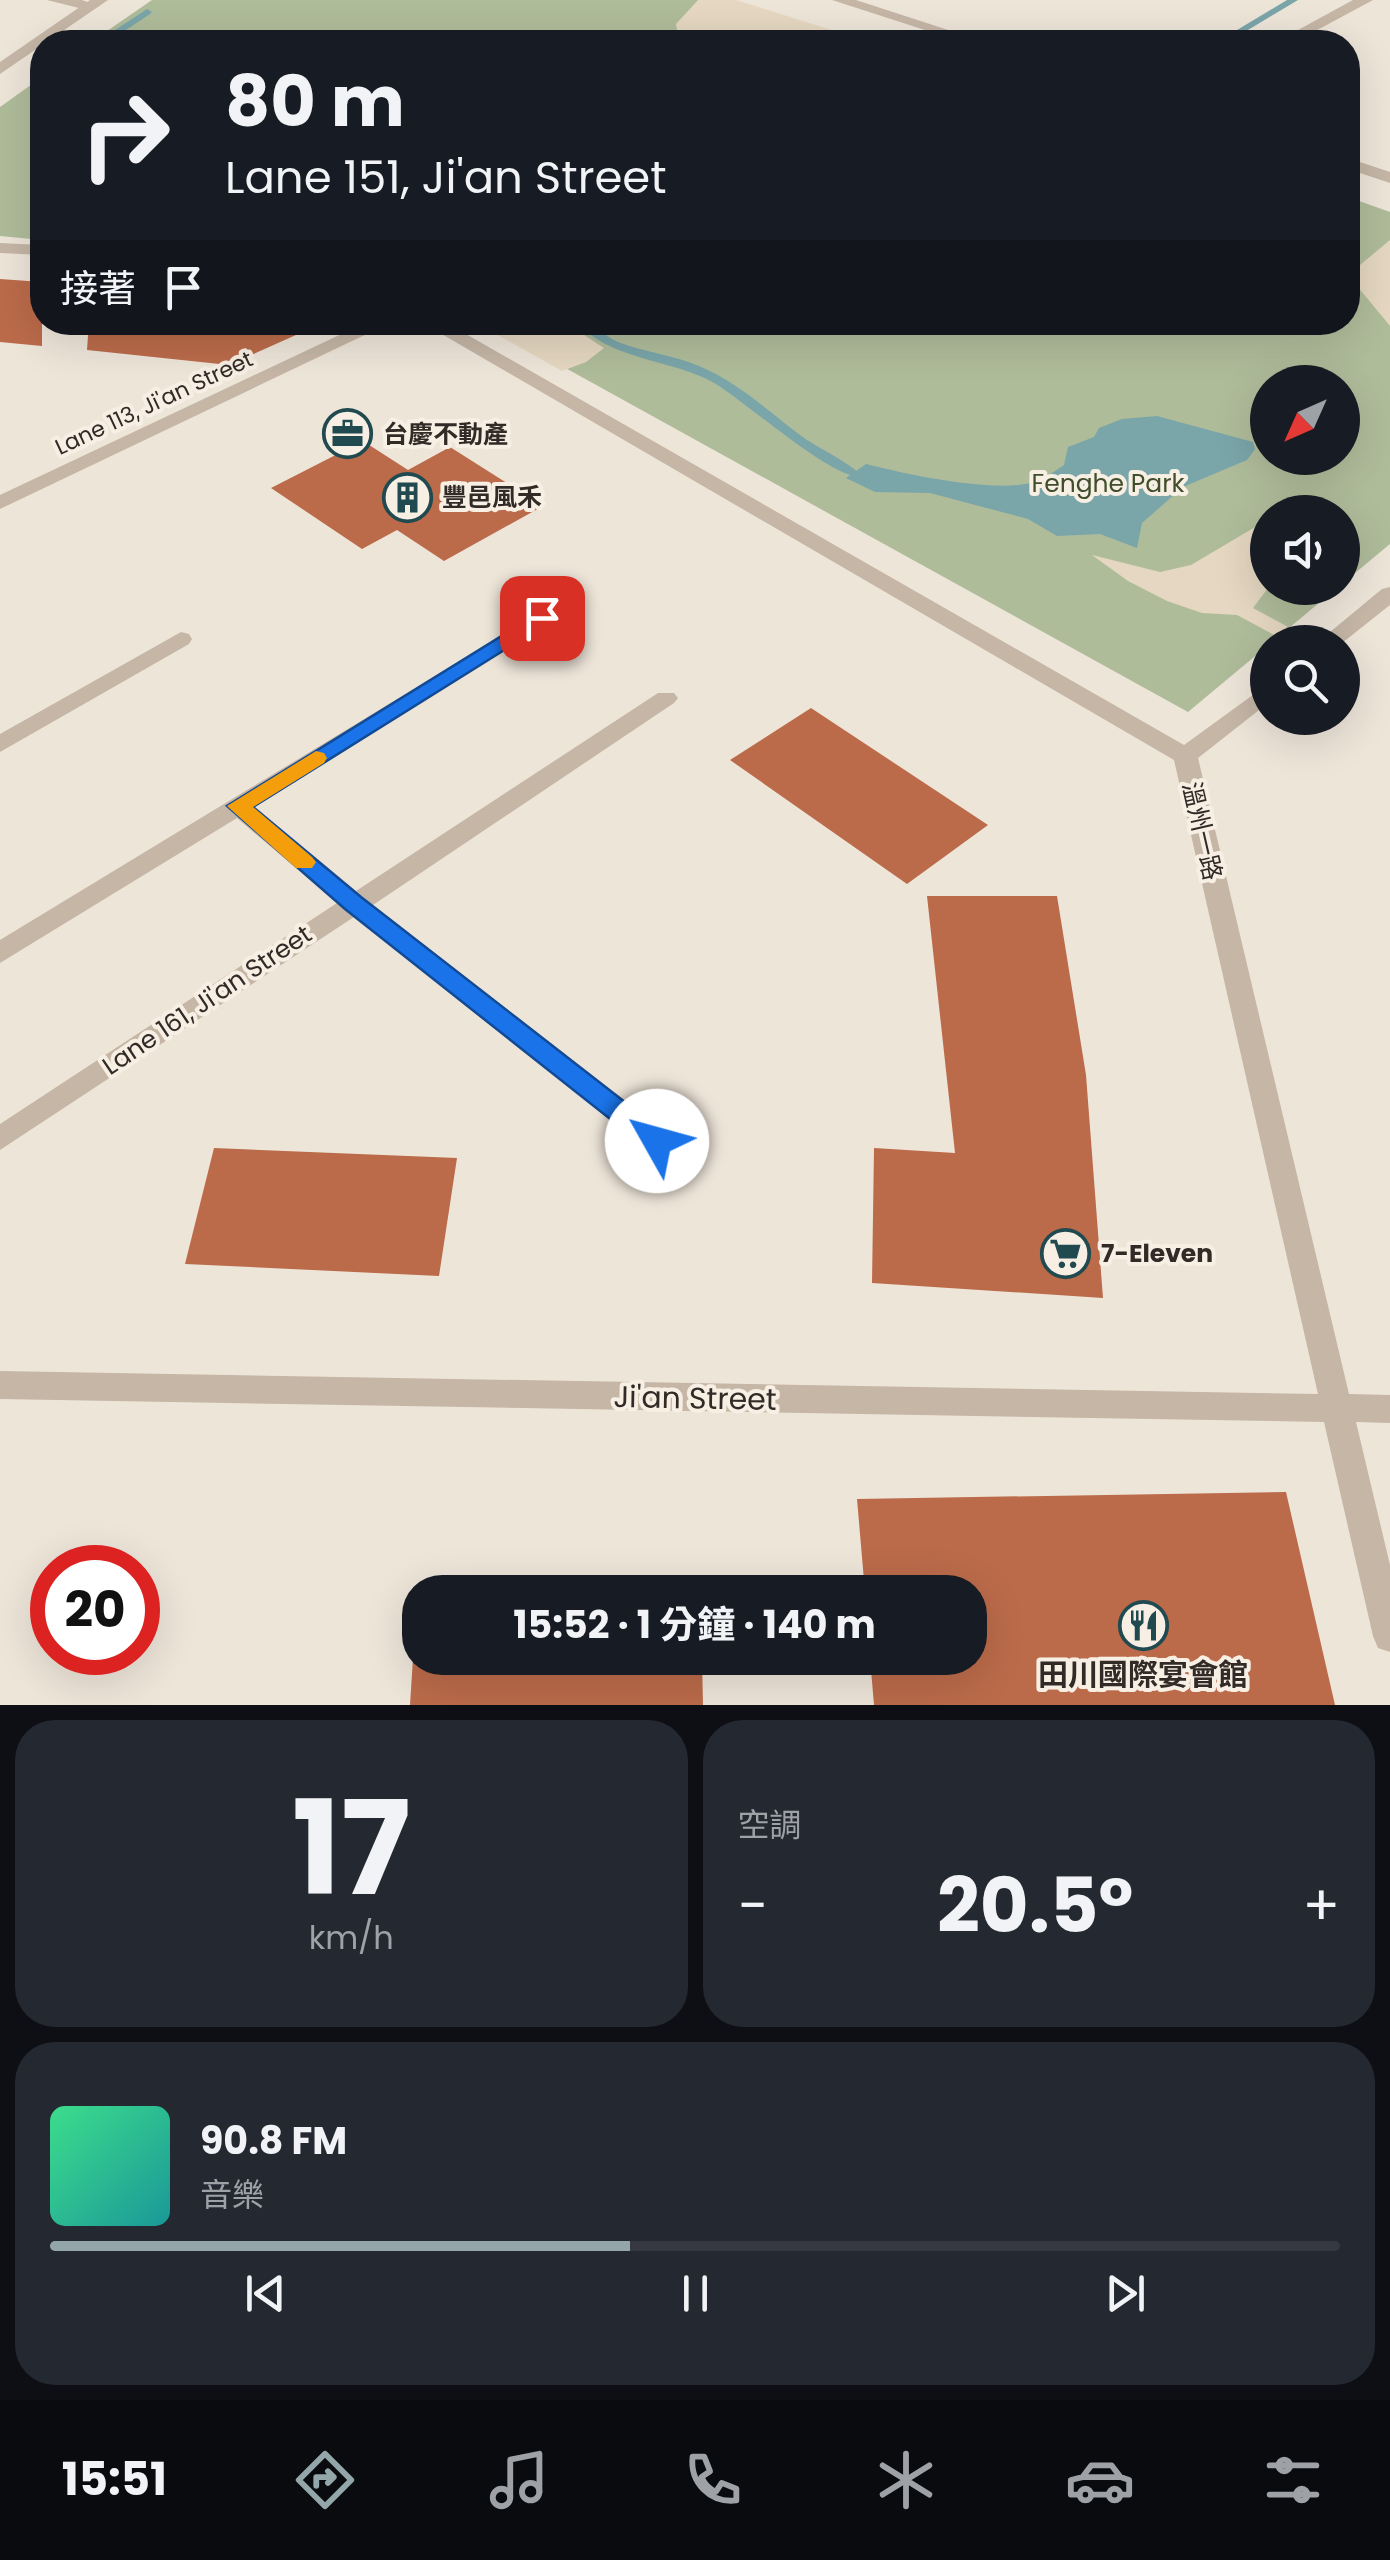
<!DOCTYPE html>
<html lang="zh-TW">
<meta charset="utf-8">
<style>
:root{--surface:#171b24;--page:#242831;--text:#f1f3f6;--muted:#9ea1a6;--line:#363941;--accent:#93a7ab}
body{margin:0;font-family:Poppins,"Noto Sans TC",sans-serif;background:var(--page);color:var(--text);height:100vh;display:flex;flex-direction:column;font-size:38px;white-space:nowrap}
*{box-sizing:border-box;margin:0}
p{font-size:32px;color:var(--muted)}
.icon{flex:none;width:55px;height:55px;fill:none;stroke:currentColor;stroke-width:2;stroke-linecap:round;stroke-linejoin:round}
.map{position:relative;height:1705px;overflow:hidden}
.panel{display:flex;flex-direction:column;gap:15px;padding:15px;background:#0d0f14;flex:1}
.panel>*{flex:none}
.hud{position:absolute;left:30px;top:30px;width:1330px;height:305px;border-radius:40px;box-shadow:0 10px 40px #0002;background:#171b24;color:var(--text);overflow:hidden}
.needle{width:65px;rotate:225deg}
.controls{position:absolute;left:1250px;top:365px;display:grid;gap:20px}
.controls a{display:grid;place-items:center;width:110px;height:110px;border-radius:50%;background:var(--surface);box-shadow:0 10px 40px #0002;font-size:50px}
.speed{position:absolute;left:30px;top:1545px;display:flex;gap:20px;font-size:50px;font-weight:700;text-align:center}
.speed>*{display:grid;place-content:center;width:130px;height:130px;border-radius:50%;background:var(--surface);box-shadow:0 10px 40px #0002;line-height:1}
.speed .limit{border:15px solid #d22;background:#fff;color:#111}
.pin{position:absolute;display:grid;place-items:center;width:85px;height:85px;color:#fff;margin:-42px;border-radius:20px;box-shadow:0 5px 15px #0006}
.me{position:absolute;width:110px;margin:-55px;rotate:308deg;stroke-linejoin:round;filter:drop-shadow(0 0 8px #0008)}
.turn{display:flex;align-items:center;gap:35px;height:210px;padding:0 30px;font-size:45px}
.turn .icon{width:130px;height:130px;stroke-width:2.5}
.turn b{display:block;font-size:70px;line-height:85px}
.then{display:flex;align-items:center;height:95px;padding:0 30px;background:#0003;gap:20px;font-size:38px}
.big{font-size:75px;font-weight:700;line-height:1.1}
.panel .card{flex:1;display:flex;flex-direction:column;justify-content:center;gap:15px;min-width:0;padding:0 35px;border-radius:40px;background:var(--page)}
.panel .dial{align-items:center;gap:0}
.dial b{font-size:130px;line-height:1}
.song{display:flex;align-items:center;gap:30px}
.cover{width:120px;height:120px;border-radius:15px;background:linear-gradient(135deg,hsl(150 70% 55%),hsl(180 70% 35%))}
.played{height:10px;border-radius:5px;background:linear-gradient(90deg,var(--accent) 45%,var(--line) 45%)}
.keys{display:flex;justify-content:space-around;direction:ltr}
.heat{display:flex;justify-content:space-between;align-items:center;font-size:55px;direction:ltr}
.panel .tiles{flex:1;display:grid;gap:15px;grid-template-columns:1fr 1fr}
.card:last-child{grid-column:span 2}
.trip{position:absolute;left:402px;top:1575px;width:585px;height:100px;border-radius:40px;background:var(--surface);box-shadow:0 10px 40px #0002;font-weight:700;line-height:100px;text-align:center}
.menu{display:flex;height:160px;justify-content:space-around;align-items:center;background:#090b0e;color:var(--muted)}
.menu .icon{width:70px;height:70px}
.menu .selected{color:var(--accent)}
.menu b{font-size:45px;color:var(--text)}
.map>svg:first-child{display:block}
.green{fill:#afbc9a;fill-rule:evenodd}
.plaza{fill:#e5d7c1}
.water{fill:#7aa5a9}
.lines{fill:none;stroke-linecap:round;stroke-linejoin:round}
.stream{fill:#7aa5a9;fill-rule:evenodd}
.building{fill:#bb6b4a}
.service{fill:#c5b6a6;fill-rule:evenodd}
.pedestrian{fill:#c5b6a6;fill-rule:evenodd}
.minor{fill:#c5b6a6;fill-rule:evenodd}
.tertiary{fill:#c5b6a6;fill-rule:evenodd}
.route{fill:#1a73e8;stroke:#114b97;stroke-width:2.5}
.slow{fill:#f59e0b}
.labels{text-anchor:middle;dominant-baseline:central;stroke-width:8;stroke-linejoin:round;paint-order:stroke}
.far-street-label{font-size:22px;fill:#322a26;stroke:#f7efe4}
.poi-label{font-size:25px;font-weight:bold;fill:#322a26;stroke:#f7efe4;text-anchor:start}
.park-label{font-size:25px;fill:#404e2c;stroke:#f7efe4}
.street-label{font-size:25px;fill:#322a26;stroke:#f7efe4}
.near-street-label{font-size:30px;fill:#322a26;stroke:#f7efe4}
.near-poi-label{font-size:30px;font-weight:bold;fill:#322a26;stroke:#f7efe4}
</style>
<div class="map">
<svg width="1390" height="1705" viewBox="0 0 1390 1705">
<rect width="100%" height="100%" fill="#eee5d9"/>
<path class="green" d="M152,0h576l143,42h-780z
M42,77v163l-42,-4v-129z
M1348,197l42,15v332l-47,39 -1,-71h-74v76h69l-149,124 -704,-389 864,-1zM1268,382h74v76h-74z"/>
<path class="plaza" d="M698,0h38l134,42h-191l-3,-18z
M1390,240v86l-42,-51z
M476,323h99l6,10 23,15 -18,14 -24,9z
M1267,520l1,68 -15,20 39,21 -12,9 -43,-23 -35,-2 -35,-12 -39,-20 -36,-26 68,17 31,-7z"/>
<path class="water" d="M1157,416l96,26 2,7 -8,11 -64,27 -41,36 -5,25 -37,-14 -43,2 -29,-17 -98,-26 -55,-1 -29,-14 20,-14c39,10 134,31 171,17 9,-3 19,-11 27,-16l4,-18 26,-10 5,-9 23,-9z"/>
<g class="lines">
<path class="stream" d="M1287,0h11l-70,42h-11z
M147,9l5,3 -2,2 -42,28h-11z
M578,322c15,0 25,13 40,20 26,10 55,13 81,24 41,17 73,49 108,74 17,11 37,20 52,33l-2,3c-26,1 -112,-74 -141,-92 -42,-25 -109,-24 -138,-62z"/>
</g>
<path class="building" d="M0,279l42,3v64l-42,-4z
M89,322h236l-96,43 -142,-15z
M363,441l45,29 42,-23 93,59 -99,55 -47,-31 -35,19 -91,-61z
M811,708l177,117 -81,59 -177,-124z
M927,896h130l29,179 17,223 -231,-15 2,-135 81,5z
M214,1148l243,10 -18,118 -254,-12z
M1286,1492l49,213h-461l-4,-47h100v-66h-105l-8,-93z
M413,1658h289l1,47h-293z"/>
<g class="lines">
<path class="service" d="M542,611l11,7 -3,5 -295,184 101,84 302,-198h16l4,5 -4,5 -301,202 294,228 4,8 -4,8 -10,3 -10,-3 -293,-232 -354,233v-26l337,-221 -100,-85 -237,145v-23z
M181,632l8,2 3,5 -3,5 -189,108v-18z"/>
<path class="pedestrian" d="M47,0h35l17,6 -8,5z
M1353,0h20l-78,42h-19z"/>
<path class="minor" d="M90,0h18l-108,74v-12z
M0,243l42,2v10l-42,-2z
M367,322h25l-392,187v-14z
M421,322h24l739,423 84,-61v19l-70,55 151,636 41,1v28l-34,-1 34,143v87l-12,-4 -5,-12 -49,-214 -1324,-23v-28l1318,23 -144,-634z
M1390,587v18l-48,38 -24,-1 64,-53z"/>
<path class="tertiary" d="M832,0h24l129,42h-23z
M1348,158l42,14v11l-42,-14z"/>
</g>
<path class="route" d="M542,611l10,7 -3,4 -296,185 108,90 305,237 4,7 -4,8 -9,3 -9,-3 -303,-240 -118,-103z"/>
<path class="slow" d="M316,751l8,2 3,5 -3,5 -71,44 59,50 4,5 -4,6h-16l-69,-62z"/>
<defs>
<symbol id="office-ring" viewBox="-11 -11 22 22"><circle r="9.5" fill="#f7efe4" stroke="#204a4f" stroke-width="1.5"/><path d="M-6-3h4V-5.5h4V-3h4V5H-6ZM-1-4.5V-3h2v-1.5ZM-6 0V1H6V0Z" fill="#204a4f"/></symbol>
<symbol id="building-ring" viewBox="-11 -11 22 22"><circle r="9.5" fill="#f7efe4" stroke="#204a4f" stroke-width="1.5"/><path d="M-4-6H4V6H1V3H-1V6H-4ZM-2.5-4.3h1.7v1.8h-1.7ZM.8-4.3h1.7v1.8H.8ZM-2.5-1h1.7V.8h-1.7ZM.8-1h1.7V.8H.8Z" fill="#204a4f"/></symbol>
<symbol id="supermarket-ring" viewBox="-11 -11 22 22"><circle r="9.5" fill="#f7efe4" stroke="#204a4f" stroke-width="1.5"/><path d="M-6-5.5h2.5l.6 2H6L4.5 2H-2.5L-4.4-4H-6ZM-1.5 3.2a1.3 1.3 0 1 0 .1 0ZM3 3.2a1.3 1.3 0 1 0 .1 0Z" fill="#204a4f"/></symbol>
<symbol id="restaurant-ring" viewBox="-11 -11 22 22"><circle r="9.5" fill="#f7efe4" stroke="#204a4f" stroke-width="1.5"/><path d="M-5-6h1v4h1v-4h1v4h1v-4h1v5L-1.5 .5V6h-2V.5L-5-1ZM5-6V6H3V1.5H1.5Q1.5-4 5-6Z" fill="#204a4f"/></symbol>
</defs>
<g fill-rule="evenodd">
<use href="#office-ring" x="320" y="406" width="55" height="55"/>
<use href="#building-ring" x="380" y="470" width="55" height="55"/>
<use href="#supermarket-ring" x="1038" y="1226" width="55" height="55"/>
<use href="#restaurant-ring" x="1116" y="1598" width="55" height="55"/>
</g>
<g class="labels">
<g class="far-street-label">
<text transform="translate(154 403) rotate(-25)">Lane 113, Ji'an Street</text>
</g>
<g class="poi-label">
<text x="383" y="434">台慶不動產</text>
<text x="442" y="497">豐邑風禾</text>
<text x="1101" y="1253">7-Eleven</text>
</g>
<g class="park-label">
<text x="1108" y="483">Fenghe Park</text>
</g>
<g class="street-label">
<text transform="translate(1202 831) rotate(77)">溫州一路</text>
<text transform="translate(207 1000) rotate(-34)">Lane 161, Ji'an Street</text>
</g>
<g class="near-street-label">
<text transform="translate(695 1398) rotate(1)">Ji'an Street</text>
</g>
<g class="near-poi-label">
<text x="1143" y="1674">田川國際宴會館</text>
</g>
</g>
</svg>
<div class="controls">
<a><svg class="needle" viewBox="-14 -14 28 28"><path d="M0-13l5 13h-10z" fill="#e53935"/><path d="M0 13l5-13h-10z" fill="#9ea1a6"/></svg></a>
<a><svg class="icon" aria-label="sound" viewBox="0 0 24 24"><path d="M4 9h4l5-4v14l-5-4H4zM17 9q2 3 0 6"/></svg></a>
<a><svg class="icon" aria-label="search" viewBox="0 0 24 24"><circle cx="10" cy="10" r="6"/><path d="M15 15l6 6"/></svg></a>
</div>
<div class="speed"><div class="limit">20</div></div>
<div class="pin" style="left:542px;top:618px;background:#d93025"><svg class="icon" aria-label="arrive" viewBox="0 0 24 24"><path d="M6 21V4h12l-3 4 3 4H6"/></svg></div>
<svg class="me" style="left:657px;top:1141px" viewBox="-20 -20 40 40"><circle r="19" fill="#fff"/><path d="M0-13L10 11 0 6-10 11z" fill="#1a73e8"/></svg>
<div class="trip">15:52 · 1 分鐘 · 140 m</div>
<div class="hud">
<div class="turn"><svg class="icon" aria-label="right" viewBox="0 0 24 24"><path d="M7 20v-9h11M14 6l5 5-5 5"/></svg><div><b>80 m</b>Lane 151, Ji'an Street</div></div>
<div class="then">接著<svg class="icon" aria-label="arrive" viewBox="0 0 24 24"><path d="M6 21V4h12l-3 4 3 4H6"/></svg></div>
</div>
</div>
<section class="panel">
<div class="tiles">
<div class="card dial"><b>17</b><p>km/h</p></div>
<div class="card"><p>空調</p>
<div class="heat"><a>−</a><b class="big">20.5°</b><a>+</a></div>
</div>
<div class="card">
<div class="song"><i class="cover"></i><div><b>90.8 FM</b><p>音樂</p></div></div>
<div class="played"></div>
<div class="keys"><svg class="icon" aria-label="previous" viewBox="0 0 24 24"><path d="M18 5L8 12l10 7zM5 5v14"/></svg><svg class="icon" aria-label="pause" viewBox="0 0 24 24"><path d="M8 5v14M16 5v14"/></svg><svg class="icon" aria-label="next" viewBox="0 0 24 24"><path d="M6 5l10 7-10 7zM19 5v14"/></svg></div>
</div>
</div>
</section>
<nav class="menu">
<b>15:51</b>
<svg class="icon selected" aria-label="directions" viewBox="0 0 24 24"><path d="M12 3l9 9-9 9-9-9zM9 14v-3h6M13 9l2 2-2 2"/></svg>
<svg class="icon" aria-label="music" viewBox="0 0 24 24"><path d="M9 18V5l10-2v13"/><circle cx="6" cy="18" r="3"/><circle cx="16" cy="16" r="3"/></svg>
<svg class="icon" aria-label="phone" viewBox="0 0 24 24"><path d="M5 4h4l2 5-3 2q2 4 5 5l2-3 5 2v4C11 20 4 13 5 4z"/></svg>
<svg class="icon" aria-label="climate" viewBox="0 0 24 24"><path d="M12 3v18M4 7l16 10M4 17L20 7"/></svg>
<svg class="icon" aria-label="car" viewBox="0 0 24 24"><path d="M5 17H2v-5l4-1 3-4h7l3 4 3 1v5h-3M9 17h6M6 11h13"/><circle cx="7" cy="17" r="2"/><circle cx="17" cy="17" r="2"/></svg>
<svg class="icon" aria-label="filters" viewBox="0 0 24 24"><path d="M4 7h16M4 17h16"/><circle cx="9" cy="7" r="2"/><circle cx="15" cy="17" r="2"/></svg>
</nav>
